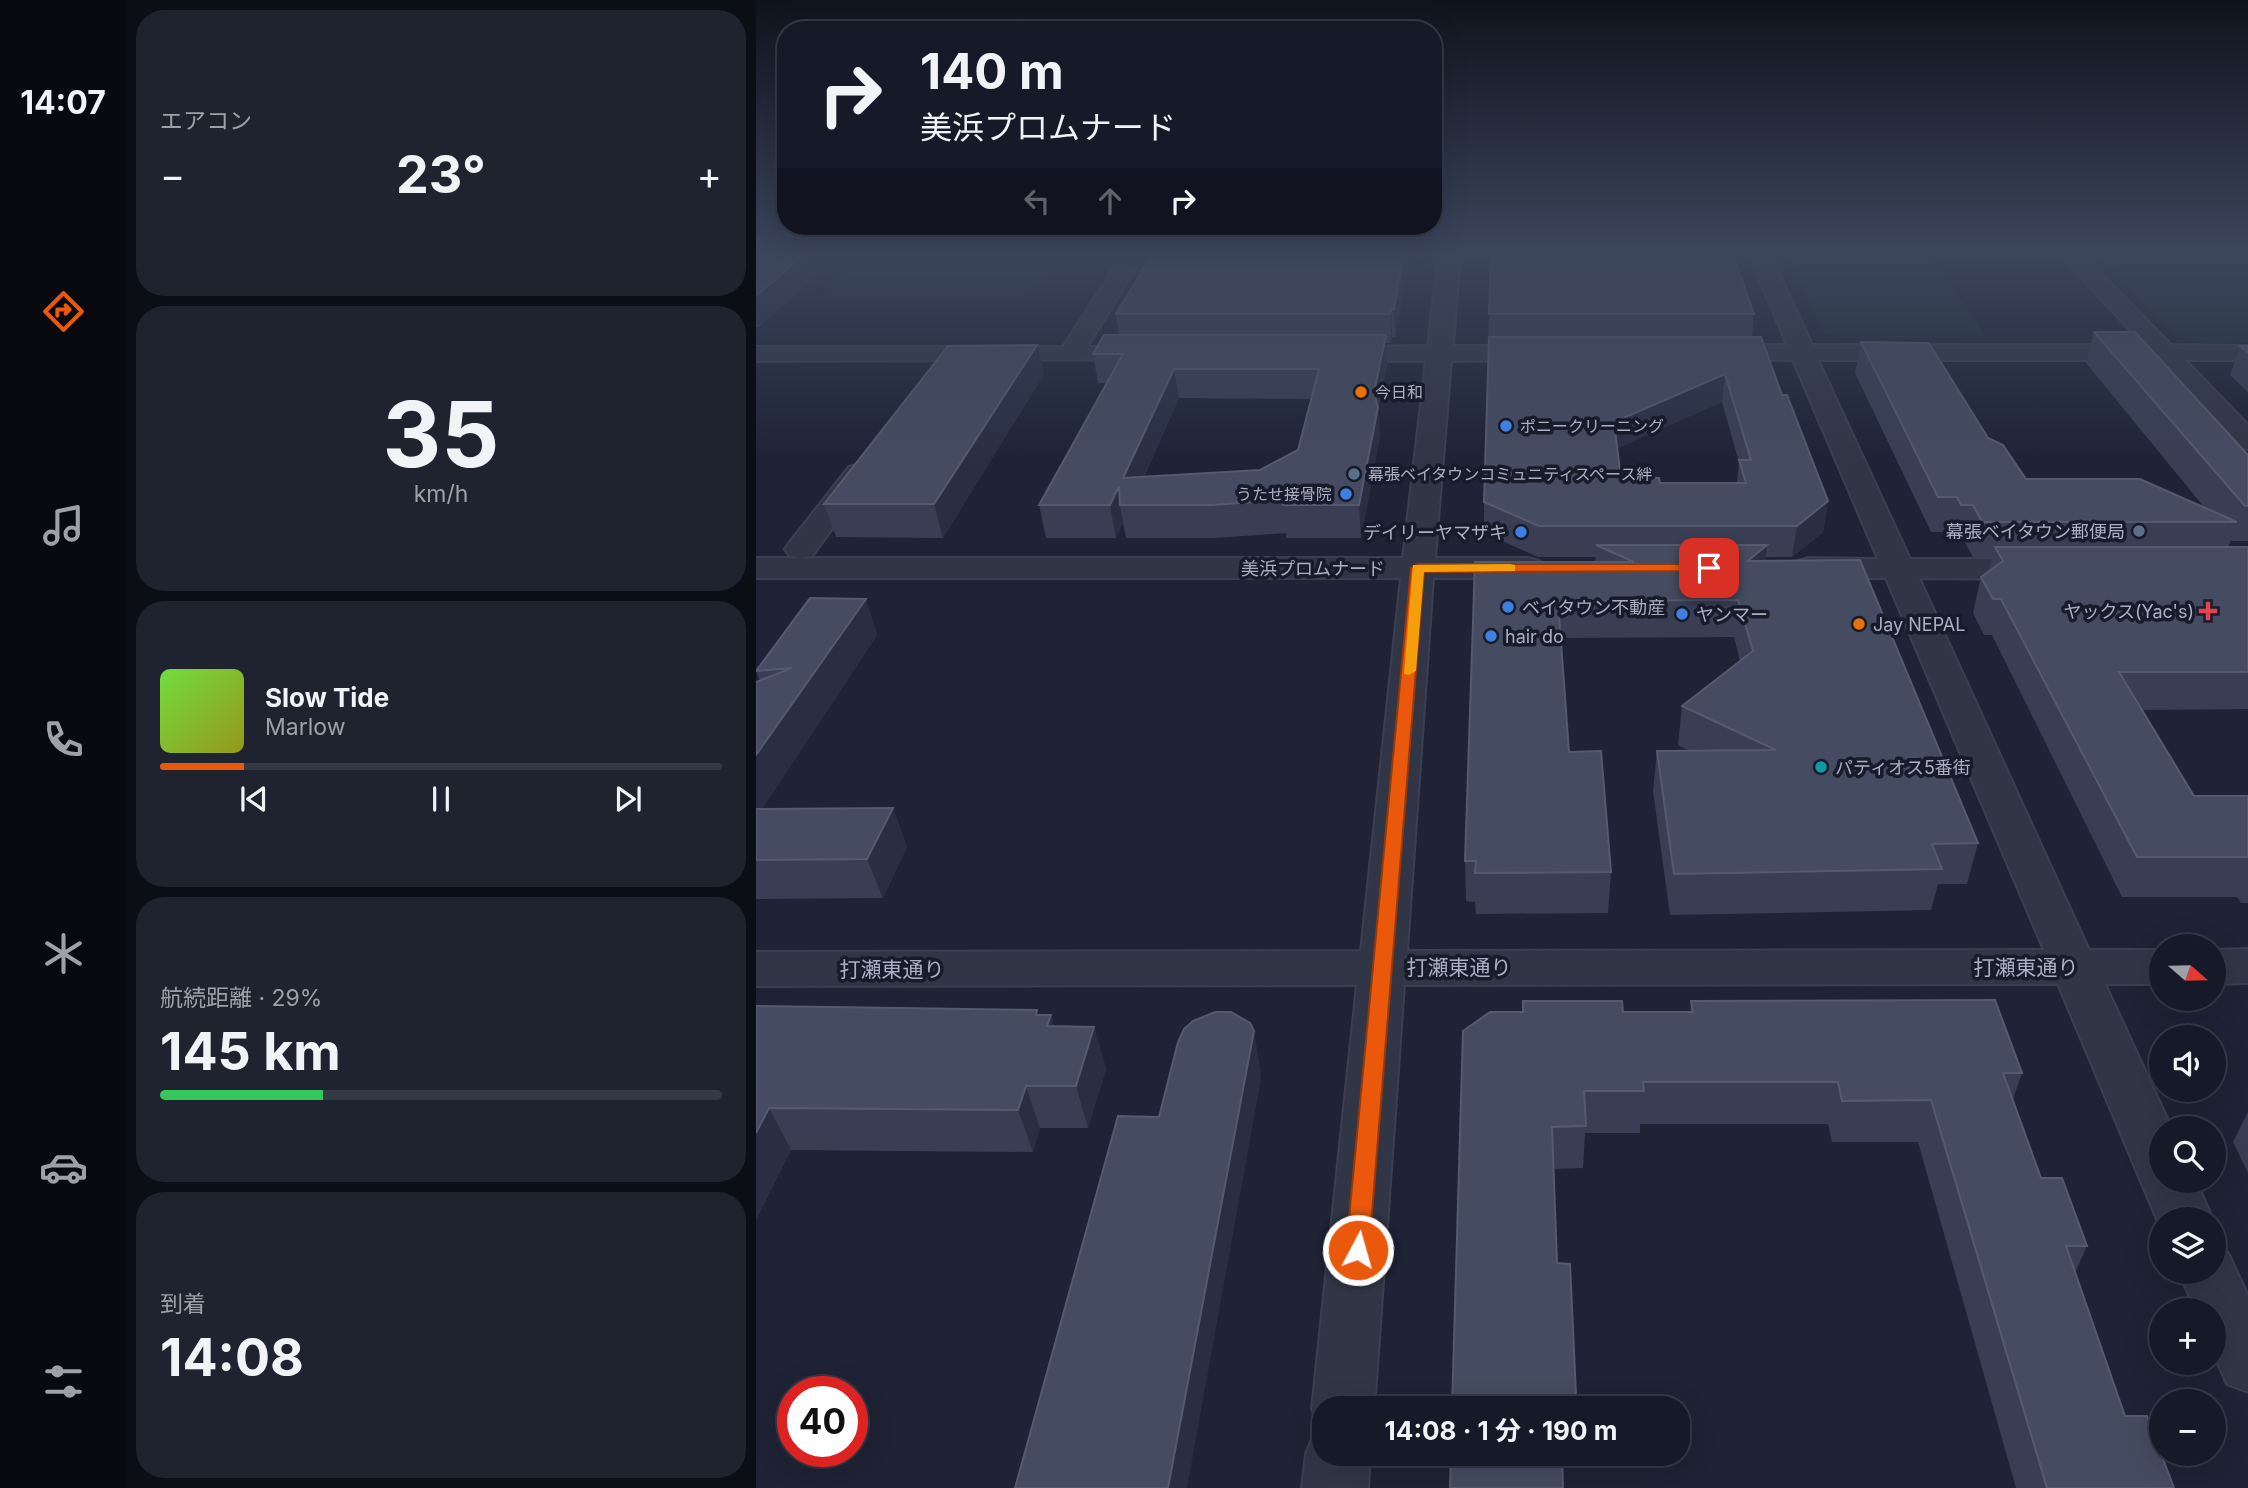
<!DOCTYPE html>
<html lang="ja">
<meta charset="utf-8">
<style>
:root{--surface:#161a28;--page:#1f2330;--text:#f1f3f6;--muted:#9ea1a8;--line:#353845;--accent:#ea580c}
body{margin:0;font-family:Inter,"Noto Sans JP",sans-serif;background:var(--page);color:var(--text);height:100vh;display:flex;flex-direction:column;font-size:26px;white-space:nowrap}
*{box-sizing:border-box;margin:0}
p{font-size:23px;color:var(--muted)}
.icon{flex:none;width:38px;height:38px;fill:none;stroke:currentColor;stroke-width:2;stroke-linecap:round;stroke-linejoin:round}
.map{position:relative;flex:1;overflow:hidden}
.sheet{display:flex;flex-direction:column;gap:10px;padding:10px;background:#0c0e16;width:630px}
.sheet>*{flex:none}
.guide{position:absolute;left:21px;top:21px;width:665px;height:214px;border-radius:28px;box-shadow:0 7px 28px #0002,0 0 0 2px var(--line);background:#161a28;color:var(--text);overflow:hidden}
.needle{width:46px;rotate:110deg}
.fabs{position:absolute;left:1393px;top:934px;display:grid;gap:14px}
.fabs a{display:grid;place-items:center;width:77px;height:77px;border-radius:50%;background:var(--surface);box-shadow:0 7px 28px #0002,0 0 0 2px var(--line);font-size:35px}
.speed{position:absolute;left:21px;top:1376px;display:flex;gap:14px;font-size:35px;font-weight:700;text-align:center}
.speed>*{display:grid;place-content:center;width:91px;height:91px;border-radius:50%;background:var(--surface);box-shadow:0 7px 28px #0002,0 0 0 2px var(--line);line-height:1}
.speed .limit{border:10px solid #d22;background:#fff;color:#111}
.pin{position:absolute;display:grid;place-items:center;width:60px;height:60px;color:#fff;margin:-30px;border-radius:14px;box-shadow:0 4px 10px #0006}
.me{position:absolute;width:77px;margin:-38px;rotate:6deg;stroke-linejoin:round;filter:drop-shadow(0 0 5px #0008)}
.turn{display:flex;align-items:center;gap:24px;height:147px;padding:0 28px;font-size:32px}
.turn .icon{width:91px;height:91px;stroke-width:2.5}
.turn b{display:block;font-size:49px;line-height:60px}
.lanes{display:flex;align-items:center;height:66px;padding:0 28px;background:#0003;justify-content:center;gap:35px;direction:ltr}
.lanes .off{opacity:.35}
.big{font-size:52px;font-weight:700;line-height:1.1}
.sheet .tile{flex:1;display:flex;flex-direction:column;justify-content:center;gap:10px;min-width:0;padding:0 24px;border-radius:28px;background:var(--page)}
.sheet .dial{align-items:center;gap:0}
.dial b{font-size:91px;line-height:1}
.song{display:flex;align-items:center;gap:21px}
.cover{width:84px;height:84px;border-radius:10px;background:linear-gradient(135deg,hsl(100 70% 55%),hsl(60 70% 35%))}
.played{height:7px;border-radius:4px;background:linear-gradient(90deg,var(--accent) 15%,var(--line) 15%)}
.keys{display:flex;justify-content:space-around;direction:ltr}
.heat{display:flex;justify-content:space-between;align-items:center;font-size:38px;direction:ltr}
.charge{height:10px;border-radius:5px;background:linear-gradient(90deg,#34c759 29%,var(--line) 0)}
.trip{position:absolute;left:556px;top:1396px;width:378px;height:70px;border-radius:28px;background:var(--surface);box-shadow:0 7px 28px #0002,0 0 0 2px var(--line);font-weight:700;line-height:70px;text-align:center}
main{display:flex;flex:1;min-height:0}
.tab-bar{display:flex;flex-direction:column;width:126px;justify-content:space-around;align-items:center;background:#090a10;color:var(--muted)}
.tab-bar .icon{width:49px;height:49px}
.tab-bar .selected{color:var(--accent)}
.tab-bar b{font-size:32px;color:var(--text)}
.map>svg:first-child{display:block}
.green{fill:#202f36}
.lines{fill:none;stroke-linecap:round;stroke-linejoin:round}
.pedestrian-casing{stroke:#3b3f4f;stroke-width:4}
.tertiary-casing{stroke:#3b3f4f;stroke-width:4}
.pedestrian{fill:#313646;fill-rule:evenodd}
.tertiary{fill:#313646;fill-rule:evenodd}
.wall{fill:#393e54;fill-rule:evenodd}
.shaded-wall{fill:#292e43}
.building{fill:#454b60;stroke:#555a70;stroke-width:2;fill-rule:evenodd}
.route{fill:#ea580c;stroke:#983908;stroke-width:2}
.slow{fill:#f59e0b}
.food-dot{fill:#e8710a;stroke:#171b2a;stroke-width:2.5}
.shop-dot{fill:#3f7fe0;stroke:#171b2a;stroke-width:2.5}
.service-dot{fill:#5c6f8a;stroke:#171b2a;stroke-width:2.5}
.health-dot{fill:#e0444e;stroke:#171b2a;stroke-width:2.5}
.culture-dot{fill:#0f9aa8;stroke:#171b2a;stroke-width:2.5}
.labels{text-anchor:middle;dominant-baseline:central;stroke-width:7;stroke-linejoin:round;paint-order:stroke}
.far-poi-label{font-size:16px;fill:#abafc3;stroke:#171b2a;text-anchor:start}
.poi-label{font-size:18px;fill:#abafc3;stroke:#171b2a;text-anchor:start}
.street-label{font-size:18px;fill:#abafc3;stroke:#171b2a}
.near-street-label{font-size:21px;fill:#abafc3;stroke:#171b2a}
</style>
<main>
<nav class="tab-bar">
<b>14:07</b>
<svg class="icon selected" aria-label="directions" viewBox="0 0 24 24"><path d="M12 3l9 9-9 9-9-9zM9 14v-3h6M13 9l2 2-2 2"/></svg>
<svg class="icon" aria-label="music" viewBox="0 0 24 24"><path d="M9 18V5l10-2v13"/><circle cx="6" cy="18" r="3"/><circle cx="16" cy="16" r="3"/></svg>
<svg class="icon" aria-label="phone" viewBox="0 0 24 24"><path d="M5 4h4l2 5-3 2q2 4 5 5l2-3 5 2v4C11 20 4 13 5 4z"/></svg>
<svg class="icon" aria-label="climate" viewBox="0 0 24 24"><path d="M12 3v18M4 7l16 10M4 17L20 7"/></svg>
<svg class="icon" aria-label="car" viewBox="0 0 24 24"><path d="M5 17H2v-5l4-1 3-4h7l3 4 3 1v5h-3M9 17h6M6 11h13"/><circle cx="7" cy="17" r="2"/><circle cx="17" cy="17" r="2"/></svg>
<svg class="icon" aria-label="filters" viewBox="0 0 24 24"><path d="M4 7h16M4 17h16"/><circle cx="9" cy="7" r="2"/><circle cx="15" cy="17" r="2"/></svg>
</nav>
<section class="sheet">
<div class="tile"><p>エアコン</p>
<div class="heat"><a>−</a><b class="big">23°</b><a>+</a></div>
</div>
<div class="tile dial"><b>35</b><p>km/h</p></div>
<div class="tile">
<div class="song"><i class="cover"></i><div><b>Slow Tide</b><p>Marlow</p></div></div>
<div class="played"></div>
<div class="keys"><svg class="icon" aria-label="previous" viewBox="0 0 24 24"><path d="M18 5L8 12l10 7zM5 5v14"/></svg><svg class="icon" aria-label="pause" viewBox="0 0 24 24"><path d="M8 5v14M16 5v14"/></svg><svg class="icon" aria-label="next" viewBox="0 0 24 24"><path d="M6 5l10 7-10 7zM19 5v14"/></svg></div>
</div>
<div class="tile"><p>航続距離 · 29%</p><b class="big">145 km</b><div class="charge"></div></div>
<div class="tile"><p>到着</p><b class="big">14:08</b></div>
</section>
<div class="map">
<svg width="1492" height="1488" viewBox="0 0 1492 1488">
<rect width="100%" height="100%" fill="#1e2335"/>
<path class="green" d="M113,251h193l-34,45h-208z
M1028,251h143l59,86 -142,1 -20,-6z
M1336,251h156v92h-45l-28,-8z"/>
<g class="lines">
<defs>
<path id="pedestrian" d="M103,464l10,3 4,6 -61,83 -11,2 -11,-2 -5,-7 5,-7 59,-75z"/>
<path id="tertiary" d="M369,251h21l-59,96h60l9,2 3,5 -3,5 -400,2v-14h307z
M683,251h21l-7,95h86l9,2 3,5 -3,5 -9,2 -88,1 -16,197h93l11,3 5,7 -5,7 -11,3h-95l-26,373 637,-1 -158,-372h-77l-11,-3 -5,-7 5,-7 11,-3 69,1 -85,-199 -78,-1 -9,-2 -3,-5 3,-5 9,-2h72l-39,-94h21l43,94h332l-87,-94h22l92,94 77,1v14h-63l63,65v24l-10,-2 -81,-87h-339l92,199h133l11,3 5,7 -5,7 -11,3 -124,-1 170,372h72v34h-56l67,145h-11v52h35l17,39h-52v9l-103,-245 -654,1 -30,424h-49v45h45l-2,34h-66l4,-34 9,-23 5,-2 -8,-20 45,-424 -601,1v-34l605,-1 40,-373h-645v-20h647l23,-197h-93l-9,-2 -3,-5 3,-5 9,-2 95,-1z
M1492,949v34l-34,1v-34z
M1458,1248l14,5 20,43v96l-21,-8 -13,-30v-43h-18l-17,-39h35z"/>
</defs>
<use href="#pedestrian" class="pedestrian-casing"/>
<use href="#tertiary" class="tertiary-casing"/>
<use href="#pedestrian" class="pedestrian"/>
<use href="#tertiary" class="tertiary"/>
</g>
<path class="wall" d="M0,251h88l-85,76h-3z
M398,251h260l-1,7 -4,1 -14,78h-3l-1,6h-5l1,21 -9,47 2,26 -19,101h-75v-5l-71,5h-89l-3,-15 -7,15h-70l-7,-33 68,-122h-9l-5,-29 26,-19 -3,-21zM423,398l133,1 -14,51 -38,20 -116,7z
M733,314h265l-2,23 30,58 46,106 -5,31 -31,25h-26l-1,4 213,282 -11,41h-29l-7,26 -261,5 -17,-124 4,-40h33l-12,-6 4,-39 58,-45 -6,-24 -173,1 8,114 42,120 -3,41 -132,1 -1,-12 -9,-1 -1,-40 10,-299h120l1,-5h-58l-54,-24v-31zM966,402l17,60 -2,21h-77l-39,-5 -4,-30z
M1338,332l154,123v86h-16l-1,-1 -3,7h20v162l-106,1 52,86h54v107h-7l-4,-6h-115l-130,-262h-8l-11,-22 8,-36 8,-5 3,-15h-19l-9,-16h-11l-4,-9h-18l-76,-159 6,-31 127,96 38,41 178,28 -118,-144z
M1484,346h8v46l-18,-17z
M288,374l-101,164 -107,-1 -12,-33z
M110,599l11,36 -115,174 131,-1 14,39 -24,51 -127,1v-217l4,-1 -4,-10z
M935,1001l331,72 -9,26 28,79 46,68 -12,27 50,143 49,72h-158l-98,-346h-86l-4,-18h-188v9h-55l-2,35 -29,1 3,94 19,132 -1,14h-123l70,-397h168z
M0,1006l282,9 16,11 40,1 12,42 -18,59h-48l-7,24 -242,-2 -35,70z
M1492,1112v61l-15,-31z"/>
<path class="shaded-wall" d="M52,251h36l-85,76 -3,-10v-21z
M648,251h4l1,8 -14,78 -1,-28z
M635,309l1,28 -1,6 -1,-29z
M630,335l1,29 -9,47 2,26 -19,101 -2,-33 15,-112z
M281,345l7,29 -101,164 -9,-34z
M418,369l5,29 -48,107 -8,-27z
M969,374l-3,28 -110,49 2,-29z
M363,486l1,19 3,18 -7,15 -6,-33z
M1072,501l-5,31 -31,25 5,-31z
M1011,545l-4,37 -15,-21z
M110,599l11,36 -121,183v-63z
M137,808l14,39 -24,51 -16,-39z
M295,1015l13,42 -17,-31z
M338,1027l12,42 -18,59 -12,-42z
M498,1031l7,42 -1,12 -73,403h-19z
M270,1086l14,42 -7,24 -15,-42z
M13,1108l22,42 -35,70v-87z"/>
<path class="building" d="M0,251h52l-52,45z
M398,251h250l-10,58h-3l-1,5h-274z
M735,251h241l22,63h-265z
M1338,332h41l113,123v51h-3z
M348,335h282l-12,58 4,14 -19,98h-76l1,-5 -73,5h-91l-1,-19 -9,19h-71l84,-151h-30zM418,369h145l-21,81 -38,20 -137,8z
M733,337h272l21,58h5l41,106 -31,25h-258l-55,-24zM969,374l26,86h-12l7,23h-86l-1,-5h-38l-7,-56z
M1105,342l68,1 59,95 15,7 23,34h114l97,43h-255l-9,-17h-12l-4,-8h-19z
M281,345l-103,159h-110l124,-158z
M1484,346h8v7z
M840,545h171l-19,16 112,-1 118,283 -46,1 10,25 -268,5 -17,-123 119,-1 -94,-44 71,-55 -15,-51 -180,1 11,151 32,-1 10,121 -136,1 1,-12h-11l10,-299h159z
M1239,547h253v125h-129l75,124h54v61h-111l-136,-258h-8l-12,-22 22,-16z
M54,598l56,1 -110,156v-73l36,-14 -36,3z
M137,808l-26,51 -111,1v-51z
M1239,1000l27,73h-19l38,105h21l25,68h-21l59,170h22l27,72h-127l-116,-388 -89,1 -4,-19h-195l1,9h-60l2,35 -34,1 5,136 13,1 6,131h-16l1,14h-109l11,-378 27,-19h33v-11h99l1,11h70l-2,-11z
M0,1006l281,4 -1,5h15l-4,11 47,1 -18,59h-50l-8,24 -249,-2 -13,25z
M459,1012h16l19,11 4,8 -86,457h-153l103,-372 41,1 19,-75 6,-13 9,-8z
M695,1454h111l1,34h-113z"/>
<linearGradient id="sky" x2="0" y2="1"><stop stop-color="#10131d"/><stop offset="0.55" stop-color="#3b455c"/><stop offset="1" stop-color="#3b455c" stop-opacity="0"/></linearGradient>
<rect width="1492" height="460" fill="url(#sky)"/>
<path class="route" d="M953,564l5,1v6l-290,1 -55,678 -3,8 -8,3 -9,-3 -3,-8 65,-682 7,-4z"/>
<path class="slow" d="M754,564l5,1v6l-91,1 -8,99 -7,4 -5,-1 9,-109z"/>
<g class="food-dot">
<circle cx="605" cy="392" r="7"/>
<circle cx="1103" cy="624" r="7"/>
</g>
<g class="shop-dot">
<circle cx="750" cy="426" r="7"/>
<circle cx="590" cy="494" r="7"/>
<circle cx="765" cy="532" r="7"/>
<circle cx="752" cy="607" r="7"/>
<circle cx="926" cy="614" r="7"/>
<circle cx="735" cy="636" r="7"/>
</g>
<g class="service-dot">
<circle cx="598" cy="474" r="7"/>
<circle cx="1383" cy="531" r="7"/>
</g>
<path class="health-dot" d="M1448.5 600.5h7v7h7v7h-7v7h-7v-7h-7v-7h7z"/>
<circle class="culture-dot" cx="1065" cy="767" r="7"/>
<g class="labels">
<g class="far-poi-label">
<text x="619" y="392">今日和</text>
<text x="764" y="426">ポニークリーニング</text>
<text x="612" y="474">幕張ベイタウンコミュニティスペース絆</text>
<text x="576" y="494" text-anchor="end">うたせ接骨院</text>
</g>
<g class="poi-label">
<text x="1369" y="531" text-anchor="end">幕張ベイタウン郵便局</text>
<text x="751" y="532" text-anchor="end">デイリーヤマザキ</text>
<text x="766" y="607">ベイタウン不動産</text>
<text x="1438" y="611" text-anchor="end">ヤックス(Yac's)</text>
<text x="940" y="614">ヤンマー</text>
<text x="1117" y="624">Jay NEPAL</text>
<text x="749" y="636">hair do</text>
<text x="1079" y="767">パティオス5番街</text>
</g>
<g class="street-label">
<text x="557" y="568">美浜プロムナード</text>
</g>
<g class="near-street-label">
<text x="703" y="967">打瀬東通り</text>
<text x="1270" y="967">打瀬東通り</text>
<text x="136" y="969">打瀬東通り</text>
</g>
</g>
</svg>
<div class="fabs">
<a><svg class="needle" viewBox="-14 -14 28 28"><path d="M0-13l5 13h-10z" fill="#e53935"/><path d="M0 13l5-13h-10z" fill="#9ea1a8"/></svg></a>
<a><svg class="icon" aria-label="sound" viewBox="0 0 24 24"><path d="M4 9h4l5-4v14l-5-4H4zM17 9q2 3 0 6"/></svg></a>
<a><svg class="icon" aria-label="search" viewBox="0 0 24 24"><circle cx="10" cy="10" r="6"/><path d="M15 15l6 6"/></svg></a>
<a><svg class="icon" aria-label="layers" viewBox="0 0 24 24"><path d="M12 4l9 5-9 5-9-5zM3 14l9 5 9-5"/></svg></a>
<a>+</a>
<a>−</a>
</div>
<div class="speed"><div class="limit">40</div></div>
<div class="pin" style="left:953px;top:568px;background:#d93025"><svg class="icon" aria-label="arrive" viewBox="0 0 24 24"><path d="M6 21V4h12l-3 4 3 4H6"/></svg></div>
<svg class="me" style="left:602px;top:1250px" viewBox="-20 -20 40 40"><circle r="17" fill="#ea580c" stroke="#fff" stroke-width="3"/><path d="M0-11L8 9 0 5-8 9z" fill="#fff"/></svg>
<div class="trip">14:08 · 1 分 · 190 m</div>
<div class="guide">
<div class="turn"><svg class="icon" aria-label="right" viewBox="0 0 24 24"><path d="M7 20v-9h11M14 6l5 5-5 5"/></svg><div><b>140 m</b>美浜プロムナード</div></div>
<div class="lanes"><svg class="icon off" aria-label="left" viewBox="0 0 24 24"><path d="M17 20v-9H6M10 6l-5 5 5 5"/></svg><svg class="icon off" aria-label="ahead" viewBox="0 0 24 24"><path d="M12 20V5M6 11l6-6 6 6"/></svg><svg class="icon" aria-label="right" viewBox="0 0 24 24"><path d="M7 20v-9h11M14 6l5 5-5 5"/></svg></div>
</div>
</div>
</main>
